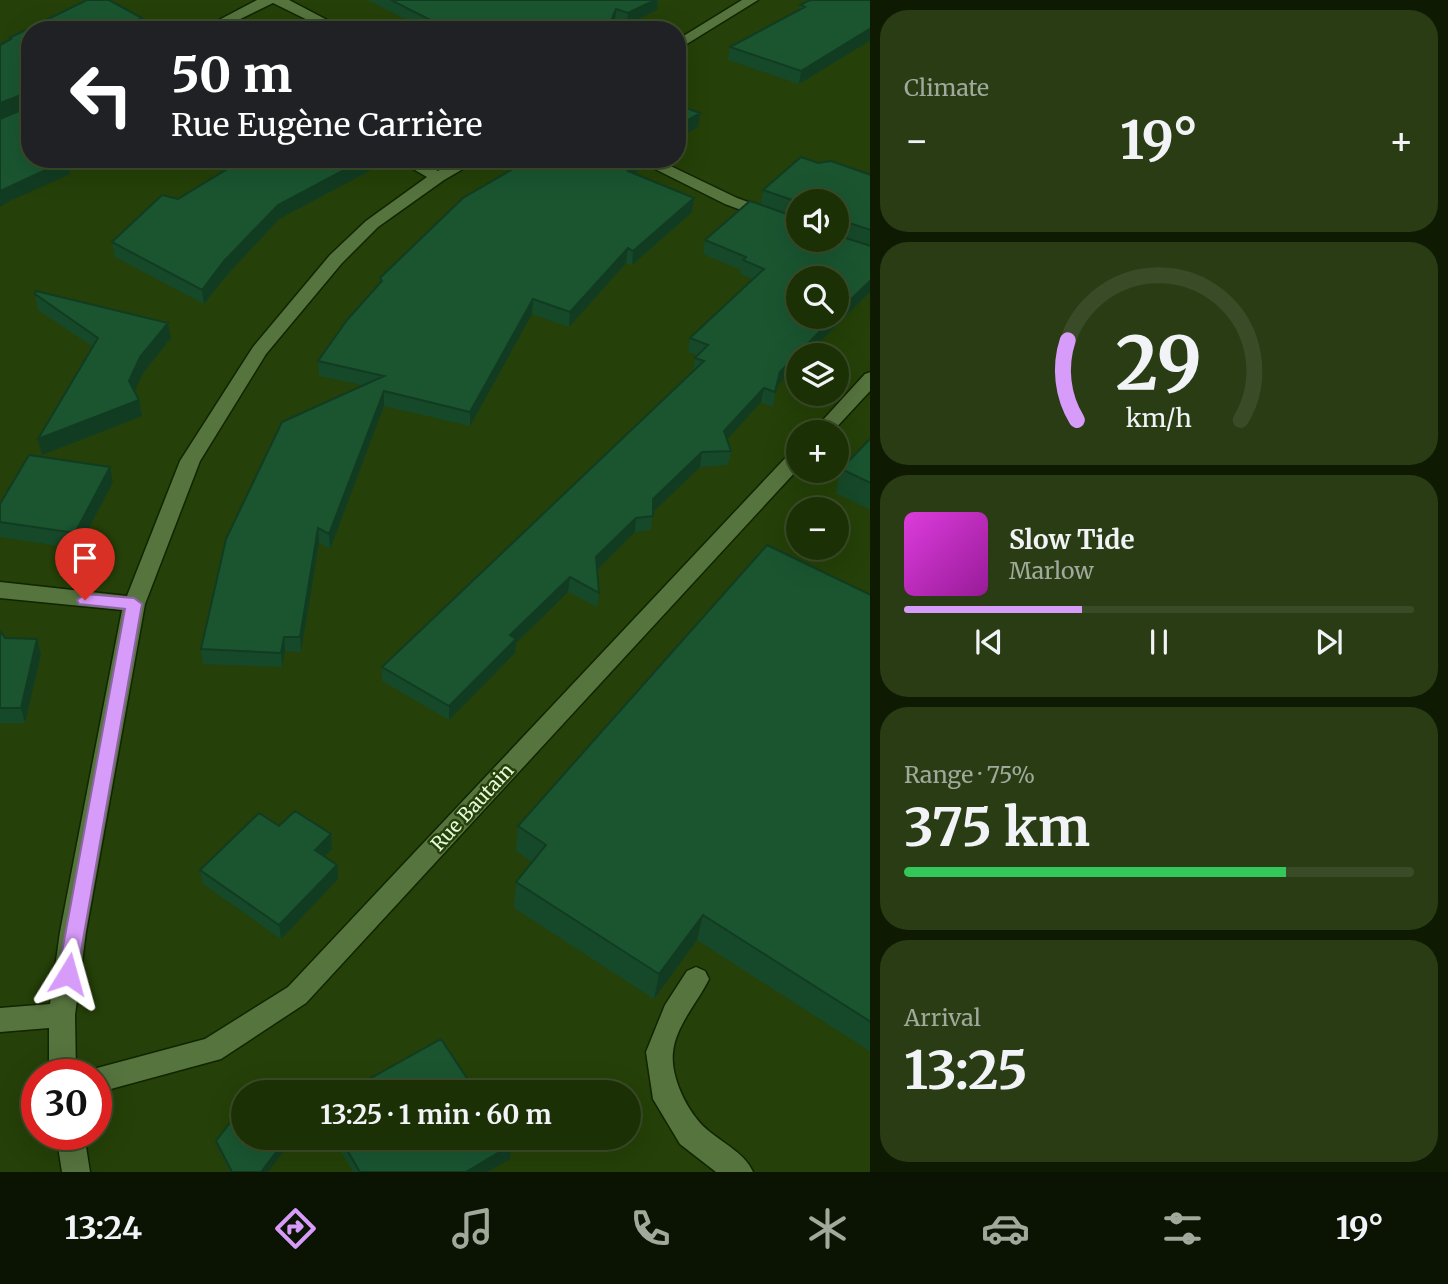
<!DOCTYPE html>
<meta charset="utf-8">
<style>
:root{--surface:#1c3006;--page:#293c14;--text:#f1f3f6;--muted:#a0a99b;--line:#3a4b28;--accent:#d79bf9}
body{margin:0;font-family:Merriweather,serif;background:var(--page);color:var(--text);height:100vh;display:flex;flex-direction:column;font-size:26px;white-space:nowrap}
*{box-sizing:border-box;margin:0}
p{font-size:23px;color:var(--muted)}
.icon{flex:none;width:38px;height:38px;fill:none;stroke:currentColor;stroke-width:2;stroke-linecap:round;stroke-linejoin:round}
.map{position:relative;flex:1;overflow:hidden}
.sheet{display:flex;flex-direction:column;gap:10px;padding:10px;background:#0f1a03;width:578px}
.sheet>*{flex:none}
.hud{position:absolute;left:21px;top:21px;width:665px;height:147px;border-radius:28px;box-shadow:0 7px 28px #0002,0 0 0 2px var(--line);background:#202124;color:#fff;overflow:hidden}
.fabs{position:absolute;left:786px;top:189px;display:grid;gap:14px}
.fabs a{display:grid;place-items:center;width:63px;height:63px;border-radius:50%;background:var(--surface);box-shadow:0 7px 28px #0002,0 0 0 2px var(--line);font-size:35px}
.speed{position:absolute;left:21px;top:1059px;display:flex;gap:14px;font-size:35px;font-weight:700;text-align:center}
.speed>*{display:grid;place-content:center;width:91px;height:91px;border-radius:50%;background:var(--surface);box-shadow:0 7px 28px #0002,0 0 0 2px var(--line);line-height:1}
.speed .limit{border:10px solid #d22;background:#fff;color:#111}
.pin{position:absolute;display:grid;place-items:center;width:60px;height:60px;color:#fff;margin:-72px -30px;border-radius:50% 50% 50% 0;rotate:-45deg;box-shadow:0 0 7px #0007}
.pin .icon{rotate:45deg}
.me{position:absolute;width:77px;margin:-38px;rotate:8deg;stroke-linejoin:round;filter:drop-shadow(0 0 5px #0008)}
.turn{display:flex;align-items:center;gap:24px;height:147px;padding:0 35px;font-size:32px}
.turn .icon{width:91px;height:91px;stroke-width:2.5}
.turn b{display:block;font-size:49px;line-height:60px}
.big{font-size:52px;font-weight:700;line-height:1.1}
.sheet .card{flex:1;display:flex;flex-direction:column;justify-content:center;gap:10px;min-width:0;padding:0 24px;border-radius:28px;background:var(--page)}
.sheet .dial{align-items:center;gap:0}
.dial svg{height:182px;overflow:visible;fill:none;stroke:var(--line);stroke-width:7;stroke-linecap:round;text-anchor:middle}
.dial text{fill:var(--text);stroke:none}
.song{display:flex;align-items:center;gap:21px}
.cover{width:84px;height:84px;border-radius:10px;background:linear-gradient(135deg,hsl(300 70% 55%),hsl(300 70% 35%))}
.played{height:7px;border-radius:4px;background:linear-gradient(90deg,var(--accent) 35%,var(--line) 35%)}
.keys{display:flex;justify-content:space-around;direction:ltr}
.heat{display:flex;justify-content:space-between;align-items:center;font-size:38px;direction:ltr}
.charge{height:10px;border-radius:5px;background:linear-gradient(90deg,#34c759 75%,var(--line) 0)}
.trip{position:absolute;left:231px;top:1080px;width:410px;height:70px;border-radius:35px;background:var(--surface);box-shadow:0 7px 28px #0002,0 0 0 2px var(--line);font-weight:700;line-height:70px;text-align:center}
.tab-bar{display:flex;height:112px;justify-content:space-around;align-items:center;background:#0b1302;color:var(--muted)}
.tab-bar .icon{width:49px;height:49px}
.tab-bar .on{color:var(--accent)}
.tab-bar b{font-size:32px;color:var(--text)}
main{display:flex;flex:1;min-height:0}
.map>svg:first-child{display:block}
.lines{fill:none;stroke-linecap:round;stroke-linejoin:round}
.minor-casing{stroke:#112500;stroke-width:3}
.minor{fill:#56743e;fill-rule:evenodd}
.wall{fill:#164929}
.shaded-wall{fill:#123c22}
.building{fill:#1a5530;stroke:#123c22;stroke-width:2}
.route{fill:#d79bf9;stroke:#8c65a2;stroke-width:2}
.labels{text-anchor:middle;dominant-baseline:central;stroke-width:5;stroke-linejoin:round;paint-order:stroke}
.street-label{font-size:19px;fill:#e7f9db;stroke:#254008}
</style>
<main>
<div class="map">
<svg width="871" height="1172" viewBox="0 0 871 1172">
<rect width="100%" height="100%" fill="#254008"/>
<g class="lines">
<defs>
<path id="minor" d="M257,0h32l57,30h-18l-55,-27 -55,27h-18z
M742,0h16l-81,50v-10z
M396,159h20l22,12 22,-12h20l-36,21 -66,47 -36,36 -76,91 -66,107 -55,143 -59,328 -11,83 1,59h-27v-46l-49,4v-24l50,-4 10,-72 62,-322 -122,-12v-16l127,14 53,-135 73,-114 77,-92 36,-34 61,-44z
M635,159h21l81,39 61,22v11l-73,-27z
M871,372v18l-39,42h-20l53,-58z
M798,451v18l-492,534 -85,56 -125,34v-19h-11l1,-3 119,-32 83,-52 503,-535z
M696,967l9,4 4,8c-11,23 -33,46 -36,73 -3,26 16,64 37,80 15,12 36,23 43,40h-37l-36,-28 -27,-45 -7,-47 19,-47 22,-34z
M56,1134h28l6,38h-28z"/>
</defs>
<use href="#minor" class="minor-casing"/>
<use href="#minor" class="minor"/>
</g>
<path class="wall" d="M368,0h290l-1,10 -30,15 -12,-4 -3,9h-186z
M871,0v40l-72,44 -71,-24 2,-13 69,-37 1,-5z
M244,159h128l1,10 -94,50 -53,57 -22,28 -89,-47 -3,-15 66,-43z
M530,159h107l-1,4 -1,1 3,1 -1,10 55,37 -60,53 -6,-2 -57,64 -37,-13 -62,112 -86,-20 -54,143 -11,-6 -18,109 -16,-1 -3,16 -79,-3 -2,-15 161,-264 -43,-9 -1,-15 62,-78v-5z
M818,163l53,12v70l-35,-11v-33h-38v16l-37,-13 2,-14z
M705,240h93l73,6v45l-64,64h-9v10l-21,21 -4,21 -12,-5 -34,37 4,12 -3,14 -28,2 -47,45 -2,18 -16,2 -38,37 2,24 -2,14 -29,-15 -52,51 -1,10 -66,67 -67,-39v-14l311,-296 2,-13 2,-3 -9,-3 2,-14 63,-59 -13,-5 1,-4 -38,-16z
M35,294l136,44 -28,35 -9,18 5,9 3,16 -100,39 51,-108 -55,-37z
M871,438v72l-35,-17 5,-24z
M113,482l-35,67 -78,-12v-33z
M871,595v457l-174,-112 -43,59 -140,-91 2,-26 16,-20 -16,-11 2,-25z
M0,631l5,7 32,1 4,15 -16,69h-25z
M279,826l52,8 1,15 -7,7 13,23 -57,60 -78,-55 -3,-14z
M333,1138h173l5,7 -1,14 -23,13h-134z
M216,1141l52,31h-38l-12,-24z"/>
<path class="shaded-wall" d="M655,0h3l-1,10 -30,15 1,-12z
M616,9l-1,12 -3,9h-17z
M142,18l1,12h-15l-1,-5z
M444,21v9h-6v-6z
M871,28v12l-72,44 2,-13z
M26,93l3,14 -29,12v-16z
M700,113l-2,14 -21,12v-13z
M365,159h7l1,10 -94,50 -53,57 -22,28 -2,-14 22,-29 54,-56z
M622,159h15l-1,4 -15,9z
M67,160l3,14 -60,27 -10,6v-16z
M638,165l-2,14 -8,-8z
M694,198l-2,14 -60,53 1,-14z
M840,220l-4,14v-13z
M628,248l-2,15 -57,64 1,-15z
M871,280v11l-64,64h-9v10l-21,21 -4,21 7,-35 54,-55h2v-3z
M533,299l-1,15 -62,112v-14z
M168,323l3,15 -28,35 -11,24 -3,-16 11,-24z
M764,388l-3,14 -39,43 2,-14z
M384,391v15l-54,143 -1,-15z
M139,400l3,16 -100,39 -4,-16z
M702,452l-2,15 -49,47 2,-15z
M110,467l3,15 -35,67 -3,-16z
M636,518l-1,14 -40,40 1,-15z
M318,528l1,15 -18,109 -1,-15z
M570,577l-2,15 -52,51 -1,10 -66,67v-14l61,-71z
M284,637l1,14 -3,16 -1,-14z
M37,639l4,15 -16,69 -4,-15z
M331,834l1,15 -15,15 -2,-14z
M337,865l1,14 -57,60 -2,-14z
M703,915l-6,25 -43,59 5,-25z
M287,1138h7l-26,34h-7z
M511,1145l-1,14 -23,13h-21z"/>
<path class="building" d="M87,0h22l33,18 -15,7 9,5h-106v65l-4,-2 -26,10v-58l11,-6 -2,-1z
M391,0h264l-27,13 -12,-4 -5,12 -16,9h-130l-21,-9 -6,3z
M810,0h61v28l-70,43 -71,-24 75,-40 -5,-2z
M30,96v30h-1l1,1v7l-2,1 2,1v23l37,1 -67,31v-72l28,-12z
M677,105l23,8 -23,13z
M801,157l17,6 13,-2 40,14v55l-31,-10 -4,1v-20h-38v1l-35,-12z
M244,159h121l-87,46 -54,56 -22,29 -90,-48 50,-47 16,4z
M530,159h96l12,6 -10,6 66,27 -61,53 -5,-3 -58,64 -37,-13 -63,113 -86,-21 -55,143 -11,-6 -18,109h-16l-3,16 -80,-4 25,-110 56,-117 102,-46 -66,-15 29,-41 35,-39 -2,-3 83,-80z
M750,201l48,17v22h38v-5l35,11v34l-35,34v-36h-38v39h36l-54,55 -5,20 -11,-4 -40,43 7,20 -29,1 -49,47v17l-17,2 -40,39 3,36 -29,-16 -60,58 6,4 -67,67 -67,-39 322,-306 -9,-3 13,-13 -18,-7 74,-69 -21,-9 3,-3 -41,-17z
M36,291l132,32 -28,34 -11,24 10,19 -101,39 60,-101 -63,-44z
M871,438v45l-30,-14z
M29,455l81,12 -35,66 -75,-11v-18z
M767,545l104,50v427l-168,-107 -44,59 -143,-92 30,-37 -28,-19z
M0,631l5,7 32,1 -16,69h-21z
M295,811l36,23 -16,16 22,15 -58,60 -79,-55 59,-57 20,13z
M441,1039l35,53h-130z
M258,1088l6,4h-10z
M243,1106v32h44l-26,34h-29l-16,-31z
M340,1138h166l5,7 -45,27h-106z"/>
<path class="route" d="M85,594l49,4 8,6 -65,370 -2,6 -7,2 -7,-2 -3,-6 67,-365 -46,-5 -2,-4z"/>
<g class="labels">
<g class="street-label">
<text transform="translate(472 807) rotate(-47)">Rue Bautain</text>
</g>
</g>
</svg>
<div class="fabs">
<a><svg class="icon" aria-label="sound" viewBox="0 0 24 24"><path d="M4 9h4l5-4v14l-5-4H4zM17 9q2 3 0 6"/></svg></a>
<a><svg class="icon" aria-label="search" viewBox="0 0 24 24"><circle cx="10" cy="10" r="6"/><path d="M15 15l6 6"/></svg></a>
<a><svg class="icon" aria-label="layers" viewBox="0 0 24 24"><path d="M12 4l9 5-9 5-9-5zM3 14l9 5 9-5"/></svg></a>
<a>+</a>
<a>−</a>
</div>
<div class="speed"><div class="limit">30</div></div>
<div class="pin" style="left:85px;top:600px;background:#d93025"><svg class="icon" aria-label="arrive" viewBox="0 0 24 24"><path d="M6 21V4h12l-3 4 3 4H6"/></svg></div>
<svg class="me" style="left:68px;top:974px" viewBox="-20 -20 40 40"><path d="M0-17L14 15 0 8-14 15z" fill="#d79bf9" stroke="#fff" stroke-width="4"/></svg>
<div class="trip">13:25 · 1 min · 60 m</div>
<div class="hud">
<div class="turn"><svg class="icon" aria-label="left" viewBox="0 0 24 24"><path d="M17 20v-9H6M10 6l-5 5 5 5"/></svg><div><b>50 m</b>Rue Eugène Carrière</div></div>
</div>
</div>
<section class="sheet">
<div class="card"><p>Climate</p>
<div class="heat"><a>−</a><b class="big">19°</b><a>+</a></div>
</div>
<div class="card dial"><svg viewBox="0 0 100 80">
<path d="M14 69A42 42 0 1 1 86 69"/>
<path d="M14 69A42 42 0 0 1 10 34" stroke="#d79bf9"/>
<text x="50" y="56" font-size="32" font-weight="700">29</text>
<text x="50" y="72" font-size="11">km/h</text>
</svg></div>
<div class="card">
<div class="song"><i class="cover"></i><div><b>Slow Tide</b><p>Marlow</p></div></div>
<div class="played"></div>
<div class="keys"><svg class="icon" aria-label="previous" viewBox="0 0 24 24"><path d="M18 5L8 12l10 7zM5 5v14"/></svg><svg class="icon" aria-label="pause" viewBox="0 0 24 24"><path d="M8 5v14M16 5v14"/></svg><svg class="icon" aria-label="next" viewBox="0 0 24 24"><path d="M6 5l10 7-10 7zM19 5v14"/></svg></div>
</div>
<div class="card"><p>Range · 75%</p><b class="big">375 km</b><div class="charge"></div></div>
<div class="card"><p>Arrival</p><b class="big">13:25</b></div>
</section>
</main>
<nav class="tab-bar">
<b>13:24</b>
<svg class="icon on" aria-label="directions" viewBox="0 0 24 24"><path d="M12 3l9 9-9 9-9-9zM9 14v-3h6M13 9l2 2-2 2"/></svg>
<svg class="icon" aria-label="music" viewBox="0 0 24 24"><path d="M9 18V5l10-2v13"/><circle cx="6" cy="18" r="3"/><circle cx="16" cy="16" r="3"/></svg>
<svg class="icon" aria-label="phone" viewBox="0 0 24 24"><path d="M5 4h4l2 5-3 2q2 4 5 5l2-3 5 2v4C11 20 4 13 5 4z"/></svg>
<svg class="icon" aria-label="climate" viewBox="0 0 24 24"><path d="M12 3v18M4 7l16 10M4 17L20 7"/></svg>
<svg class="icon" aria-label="car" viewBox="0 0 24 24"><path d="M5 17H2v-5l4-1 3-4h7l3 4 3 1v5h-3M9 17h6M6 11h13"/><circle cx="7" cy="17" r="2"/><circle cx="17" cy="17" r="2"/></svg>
<svg class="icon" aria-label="filters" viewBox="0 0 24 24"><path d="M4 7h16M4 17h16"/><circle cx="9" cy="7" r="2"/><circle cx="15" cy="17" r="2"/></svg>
<b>19°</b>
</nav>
